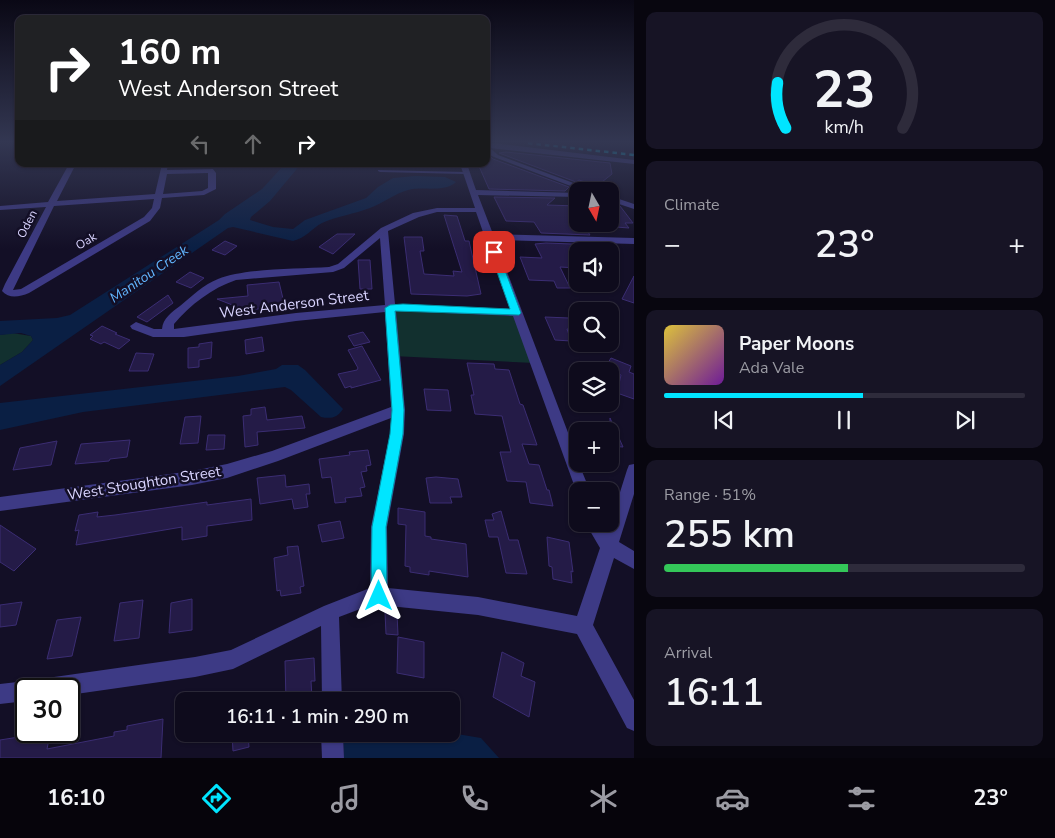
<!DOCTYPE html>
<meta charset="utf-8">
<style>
:root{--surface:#0e0b1c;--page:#171425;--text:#f1f3f6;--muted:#9b9ba3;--line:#2e2b3b;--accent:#00e5ff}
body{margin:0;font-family:"Nunito Sans",sans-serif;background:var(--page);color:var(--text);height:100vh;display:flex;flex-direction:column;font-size:19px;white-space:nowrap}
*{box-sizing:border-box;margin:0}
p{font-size:16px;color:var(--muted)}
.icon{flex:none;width:28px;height:28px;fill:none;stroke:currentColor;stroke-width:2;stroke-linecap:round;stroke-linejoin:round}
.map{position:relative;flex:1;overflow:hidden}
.sheet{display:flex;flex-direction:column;gap:12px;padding:12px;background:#08060f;width:421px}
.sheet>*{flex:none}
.guide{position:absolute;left:15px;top:15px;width:475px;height:152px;border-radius:10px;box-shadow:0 1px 4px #0004,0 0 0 1px var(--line);background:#202124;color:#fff;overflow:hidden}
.needle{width:32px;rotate:171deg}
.controls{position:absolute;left:569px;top:182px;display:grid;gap:10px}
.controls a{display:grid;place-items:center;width:50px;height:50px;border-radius:10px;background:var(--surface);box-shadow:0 1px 4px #0004,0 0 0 1px var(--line);font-size:25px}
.speed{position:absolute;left:15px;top:678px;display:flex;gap:10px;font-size:25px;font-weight:700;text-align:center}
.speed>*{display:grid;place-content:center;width:65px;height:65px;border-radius:50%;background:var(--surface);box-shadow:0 1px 4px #0004,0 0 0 1px var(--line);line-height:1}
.speed .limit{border:2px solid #111;border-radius:8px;background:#fff;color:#111}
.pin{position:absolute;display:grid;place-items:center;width:42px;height:42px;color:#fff;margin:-21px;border-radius:10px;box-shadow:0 2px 8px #0006}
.me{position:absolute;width:55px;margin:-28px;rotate:0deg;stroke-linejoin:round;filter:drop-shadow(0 0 4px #0008)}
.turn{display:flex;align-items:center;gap:18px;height:105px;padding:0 20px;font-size:22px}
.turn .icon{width:65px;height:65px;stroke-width:2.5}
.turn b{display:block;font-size:35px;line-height:42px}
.lanes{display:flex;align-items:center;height:48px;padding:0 20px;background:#0003;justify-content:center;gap:25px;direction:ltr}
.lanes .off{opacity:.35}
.big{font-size:38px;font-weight:600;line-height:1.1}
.sheet .widget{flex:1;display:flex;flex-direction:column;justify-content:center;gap:8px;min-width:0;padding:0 18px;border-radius:10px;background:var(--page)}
.sheet .dial{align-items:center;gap:0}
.dial svg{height:130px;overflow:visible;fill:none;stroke:var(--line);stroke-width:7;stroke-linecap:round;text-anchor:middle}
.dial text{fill:var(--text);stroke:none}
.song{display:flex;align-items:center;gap:15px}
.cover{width:60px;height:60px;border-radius:8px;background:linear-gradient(135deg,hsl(50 70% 55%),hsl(280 70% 35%))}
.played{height:5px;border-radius:2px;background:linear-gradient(90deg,var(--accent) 55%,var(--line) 55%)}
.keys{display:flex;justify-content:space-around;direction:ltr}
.heat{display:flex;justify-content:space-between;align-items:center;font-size:28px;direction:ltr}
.charge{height:8px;border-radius:4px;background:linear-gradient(90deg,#34c759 51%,var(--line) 0)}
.trip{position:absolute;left:175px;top:692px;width:285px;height:50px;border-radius:10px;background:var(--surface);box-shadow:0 1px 4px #0004,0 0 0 1px var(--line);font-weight:600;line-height:50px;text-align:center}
.dock{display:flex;height:80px;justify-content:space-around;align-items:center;background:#06040b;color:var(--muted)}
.dock .icon{width:35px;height:35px}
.dock .selected{color:var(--accent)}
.dock b{font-size:22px;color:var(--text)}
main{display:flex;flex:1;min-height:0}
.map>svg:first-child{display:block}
.green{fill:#12302f}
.water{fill:#0a1f44}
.building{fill:#241b47;stroke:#3b2d73}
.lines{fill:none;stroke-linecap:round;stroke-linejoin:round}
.service{fill:#3d3a85;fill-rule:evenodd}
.minor{fill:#3d3a85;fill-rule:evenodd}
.rail{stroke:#00e5ff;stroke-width:2.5;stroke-dasharray:4.5 4;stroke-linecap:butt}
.route{fill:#00e5ff;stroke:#0095a6}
.labels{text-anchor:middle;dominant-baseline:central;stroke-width:5;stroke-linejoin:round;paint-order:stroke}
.far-street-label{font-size:12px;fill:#d9d4ff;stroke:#130f26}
.far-water-label{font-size:14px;font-style:italic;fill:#62b6ff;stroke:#130f26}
.street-label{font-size:15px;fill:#d9d4ff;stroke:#130f26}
</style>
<main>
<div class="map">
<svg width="634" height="758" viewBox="0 0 634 758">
<rect width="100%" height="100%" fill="#130f26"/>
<path class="green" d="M390,308l126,5 18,50 -141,-7z
M12,333l19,3 2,4 -11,12 -22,13v-30z"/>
<path class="water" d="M285,164h16l-31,37 -19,16 -1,3 23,7 20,2 12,-9 61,-22 12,-11 15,-9 22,-2 30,1 11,5c-11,11 -34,4 -48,8 -14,4 -25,13 -38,18 -16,6 -32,8 -48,15 -11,6 -16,15 -29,18l-60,-14 -5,1 -228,158v-21l22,-13 11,-12 -2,-4 -10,-3 -21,2v-14l57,-3 13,-3 149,-95 6,-6 37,-25z
M282,365h16l7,5 38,39c-6,9 -12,10 -22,8l-30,-27 -6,-3 -202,25 -83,18v-27l238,-27 38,-7z
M451,733l30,5 18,20h-155l-1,-24z"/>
<path class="building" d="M506,152l104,11 2,11 -15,12 -18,-6 -3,2 -77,-29z
M491,157l2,2 76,28 -4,4 -76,-2 -11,-25h8v-4z
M494,197l61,1 -8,7 31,1v18h5l7,11 -49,-2 -7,-11 -28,-1z
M610,205l10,1 13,17h-8l4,5 -13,-1 -6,-7z
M444,215l13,1 8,25h4l12,53 -14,2 -56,-2 -7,-57h18l2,14h-4l4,23 30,2 -1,-5 9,1z
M337,234h18l-22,20 -14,-7z
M225,241l12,5 -12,9 -13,-5z
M546,243l51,2 4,6h-23v17l-18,-1 10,21h-13l-3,-7 -25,-1 -9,-23 22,1 -7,-14z
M358,260h12l2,29h-12z
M190,272l14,6 -13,10 -15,-6z
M634,276v27l-12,-4z
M279,282l6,25 -40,3 -28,-11 31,-3 -1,-11z
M168,295l5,8 -26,19 -10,-5z
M545,317l24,1 5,11h-7l4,12 -16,-1z
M102,326l15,7 -2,1 15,6 -11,9 -15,-7 -3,2 -11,-5 3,-3 -3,-1z
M363,332l7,10 -16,4 -6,-10z
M262,337l2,14 -18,3 -1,-14z
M212,342l-1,16 -12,2v7l-11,1v-20l11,-1v-3z
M362,346l19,34 -30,8v-2l-6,2 -7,-14 19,-4 1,-2 -10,-18z
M136,353l18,1 -6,17h-19z
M611,358l20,8 -2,6 5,2v25l-17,-6 4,-18 -16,-7z
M467,363l27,1 1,5 14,1 11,34 3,1 14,40 -15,-1 7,20 10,1 8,25h2l4,16 -23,-3 -4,-21 -19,-1 -7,-29h11l-9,-36 -27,-2 -4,-19h3z
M424,389l24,1 3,21 -24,-1z
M265,407l2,13 35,-4 3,12 -48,4 1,13 -13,2 -2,-31 8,-1v-6z
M201,416l-3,27 -18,1 5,-27z
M610,418l13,29 -13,-1z
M208,435h17l-1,14 -18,1z
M130,440l-3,17 -17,2 -1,2 -34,3 6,-20z
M57,441l-6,24 -38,5 7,-22z
M368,450l3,15 -5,1 1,5 -6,1 4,15 -5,1 2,8 -17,2 1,4 -11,1 -4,-26 -9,1 -3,-19 31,-4 -1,-3z
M285,475l1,12 23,-3 1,10h-4l2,13 -14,2 -2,-10 -32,5 -3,-26z
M436,477l22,2 4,18h-12l2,6h-22l-4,-25z
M251,499l1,21 -45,6v10l-25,4v-13l-106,18 3,-15 -4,1 4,-16 19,-3 -1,5 18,-2 92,-13v3z
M398,508l27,4v24l6,1v2l35,5 2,33 -39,-6v4l-19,-3v-5l-5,-1 1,-41 -8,-1z
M501,511l8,29h9l9,34 -21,-1 -8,-36h-9l-4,-17h9l-2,-6z
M340,521l4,17 -22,4 -4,-17z
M0,525l36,24 -22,22 -14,-9z
M547,537l22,5 4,30 -2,-1 1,12 -19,-4 -1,-12 -3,-1z
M298,546l6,40 -4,1 1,6 -20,3 -1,-6 -3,1 -3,-33 14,-3 -1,-8z
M192,599v31l-23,3 2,-30z
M143,600l-4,38 -25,3 6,-38z
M22,602l-6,23 -16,2v-22z
M385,612l12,1 1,22 -12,-1z
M81,617l-9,39 -25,3 10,-39z
M398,637l26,5v36l-27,-5z
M502,652l22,11 -3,13 14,6 -6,35 -36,-20z
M314,658l1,23h-4l1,17 -26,3 -1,-40z
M163,719l-2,39h-161v-18l19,-3 -1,4 32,-7 -3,15 67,-13v-4l13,-2v-4z
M232,734h16l1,13 -16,4z"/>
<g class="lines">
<path class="service" d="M378,170l87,2 2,1 -2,1 -85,-2 -2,-1z"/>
<path class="minor" d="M493,143l141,17v4l-144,-16 8,7 97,36h-11l-90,-34 -8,-4v-9z
M69,164h7l-19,37 98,-7 7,-30h6l-1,6 46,-1 3,4v16l-12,6 -42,3 -2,10 -10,13 -121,72c-10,4 -20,6 -27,-2l3,-7 41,-77 -46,3v-4l48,-4zM208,173v15l-6,3 -39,3 4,-20zM154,199l-2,9 -8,9 -123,72 -8,1 41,-84z
M460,164h7l9,26 102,3v4l-100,-2 15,39 141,4v6l-139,-4 83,219v5h1l11,27h-12v5l-65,-180 -117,-5 9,99 -1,24 -17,93 1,61 90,9 99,19 23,-68 -14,-24h17l4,5 3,-5 17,-54 2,-5 5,-1v30l-15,48 15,9v18l-20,-11 -21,67 41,75v31l-7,-3 -50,-94 -99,-19 -99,-10 -11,1 -29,11 3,84h-20l-1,-75 -88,43 -38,8 -126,18v-6h-43v12l-26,3v-20l26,-3 6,2 8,-4 155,-22 36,-7 93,-44 46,-18 1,-61 19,-93 1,-16 -113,43 -51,17 -35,7 -192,26v-14l192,-26 35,-7 45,-13 119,-44 -6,-95 -89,9 -112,16h-31l-21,-8 -2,-3 6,-4 18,7h8c1,-11 10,-17 18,-23 12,-10 23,-21 38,-27 27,-11 80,-10 111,-12l9,-3 43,-36 32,-15 24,-5h38zM437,212h39l34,97 -115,-5 -7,-73 31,-14zM380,238l5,67 -89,8 -122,16v-5c16,-19 38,-36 62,-44l97,-8 11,-4z
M610,196l24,8v5l-24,-8z
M321,734h22l1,24h-22z"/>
<path class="rail" d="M528,143l106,12"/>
</g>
<linearGradient id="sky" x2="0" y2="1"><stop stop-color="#0a0815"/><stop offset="0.57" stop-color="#333752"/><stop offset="1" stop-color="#333752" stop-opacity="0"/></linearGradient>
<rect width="634" height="249" fill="url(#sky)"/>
<path class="route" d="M494,250l4,2 23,61 -2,2 -124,-4 9,99 -1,24 -17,93 1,69 -2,6 -6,3 -6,-3 -2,-6 1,-69 18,-93 2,-24 -7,-102 5,-3 13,-1 107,5 -20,-57z"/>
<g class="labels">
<g class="far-street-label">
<text transform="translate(27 224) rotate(-63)">Oden</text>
<text transform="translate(86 241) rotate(-31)">Oak</text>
</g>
<g class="far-water-label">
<text transform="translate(149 274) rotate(-34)">Manitou Creek</text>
</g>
<g class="street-label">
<text transform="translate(294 304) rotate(-7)">West Anderson Street</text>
<text transform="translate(144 483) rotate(-9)">West Stoughton Street</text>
</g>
</g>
</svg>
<div class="controls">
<a><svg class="needle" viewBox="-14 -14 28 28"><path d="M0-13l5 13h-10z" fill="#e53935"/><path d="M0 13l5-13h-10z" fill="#9b9ba3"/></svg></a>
<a><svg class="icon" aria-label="sound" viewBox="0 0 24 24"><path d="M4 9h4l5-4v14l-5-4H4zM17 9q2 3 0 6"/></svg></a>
<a><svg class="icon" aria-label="search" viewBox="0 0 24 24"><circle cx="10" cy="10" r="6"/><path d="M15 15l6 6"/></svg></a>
<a><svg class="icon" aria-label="layers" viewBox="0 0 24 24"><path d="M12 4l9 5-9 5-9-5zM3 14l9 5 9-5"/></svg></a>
<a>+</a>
<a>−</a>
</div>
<div class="speed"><div class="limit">30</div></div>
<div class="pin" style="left:494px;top:252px;background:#d93025"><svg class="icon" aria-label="arrive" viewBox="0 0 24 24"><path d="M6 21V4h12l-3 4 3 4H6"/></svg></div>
<svg class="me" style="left:379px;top:596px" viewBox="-20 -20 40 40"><path d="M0-17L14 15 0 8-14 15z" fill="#00e5ff" stroke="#fff" stroke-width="4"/></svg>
<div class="trip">16:11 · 1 min · 290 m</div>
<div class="guide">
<div class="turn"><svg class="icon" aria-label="right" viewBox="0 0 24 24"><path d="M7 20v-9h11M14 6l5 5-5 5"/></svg><div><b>160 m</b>West Anderson Street</div></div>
<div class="lanes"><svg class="icon off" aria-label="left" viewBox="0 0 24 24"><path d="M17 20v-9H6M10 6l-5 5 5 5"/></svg><svg class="icon off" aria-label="ahead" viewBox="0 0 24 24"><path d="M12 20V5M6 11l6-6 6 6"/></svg><svg class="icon" aria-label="right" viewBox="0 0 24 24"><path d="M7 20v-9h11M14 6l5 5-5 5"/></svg></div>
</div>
</div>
<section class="sheet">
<div class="widget dial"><svg viewBox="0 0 100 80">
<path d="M14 69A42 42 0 1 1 86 69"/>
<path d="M14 69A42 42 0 0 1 9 41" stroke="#00e5ff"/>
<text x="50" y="56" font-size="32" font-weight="700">23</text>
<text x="50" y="72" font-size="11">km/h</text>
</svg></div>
<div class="widget"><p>Climate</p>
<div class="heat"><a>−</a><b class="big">23°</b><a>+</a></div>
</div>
<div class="widget">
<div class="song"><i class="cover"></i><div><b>Paper Moons</b><p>Ada Vale</p></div></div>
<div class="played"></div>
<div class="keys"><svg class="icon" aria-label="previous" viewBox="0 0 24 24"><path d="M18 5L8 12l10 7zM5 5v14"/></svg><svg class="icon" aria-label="pause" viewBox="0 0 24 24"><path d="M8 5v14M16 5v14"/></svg><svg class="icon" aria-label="next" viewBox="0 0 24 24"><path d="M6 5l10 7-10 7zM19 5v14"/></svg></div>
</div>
<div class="widget"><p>Range · 51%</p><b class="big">255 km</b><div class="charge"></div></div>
<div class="widget"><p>Arrival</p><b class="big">16:11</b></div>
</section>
</main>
<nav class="dock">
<b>16:10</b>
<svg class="icon selected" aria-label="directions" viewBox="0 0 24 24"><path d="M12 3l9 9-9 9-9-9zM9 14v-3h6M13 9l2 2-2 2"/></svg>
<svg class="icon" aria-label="music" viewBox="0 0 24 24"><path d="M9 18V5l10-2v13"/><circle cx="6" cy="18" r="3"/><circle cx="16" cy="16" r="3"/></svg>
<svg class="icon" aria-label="phone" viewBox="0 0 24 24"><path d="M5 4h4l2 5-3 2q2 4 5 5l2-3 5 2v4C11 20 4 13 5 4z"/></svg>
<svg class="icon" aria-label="climate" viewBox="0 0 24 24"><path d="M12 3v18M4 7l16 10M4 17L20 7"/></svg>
<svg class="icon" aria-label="car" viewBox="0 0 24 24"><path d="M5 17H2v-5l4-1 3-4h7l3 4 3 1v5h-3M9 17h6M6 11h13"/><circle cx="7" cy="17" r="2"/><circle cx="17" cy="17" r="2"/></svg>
<svg class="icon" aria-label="filters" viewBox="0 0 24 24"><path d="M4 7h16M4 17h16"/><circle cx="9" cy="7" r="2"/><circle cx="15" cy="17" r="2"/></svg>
<b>23°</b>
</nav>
